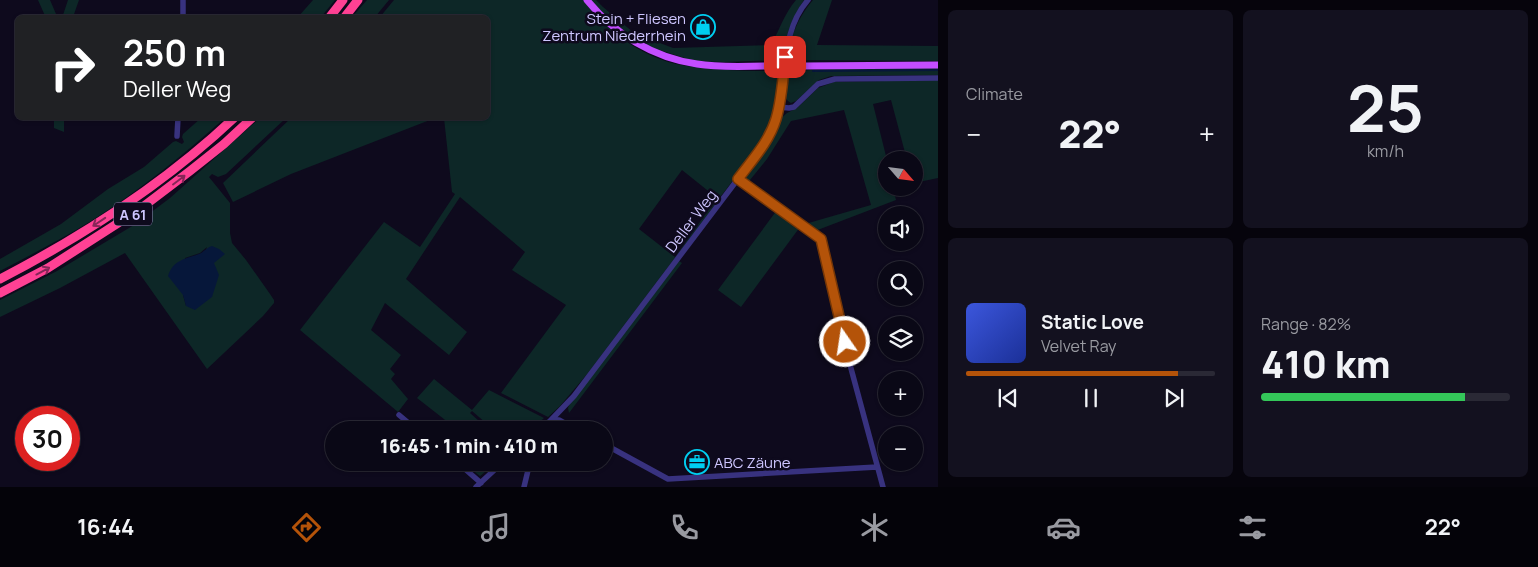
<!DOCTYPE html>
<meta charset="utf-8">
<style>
:root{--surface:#0a0816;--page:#13111f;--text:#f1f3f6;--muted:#999aa1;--line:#2a2935;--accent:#b45309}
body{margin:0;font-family:Manrope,sans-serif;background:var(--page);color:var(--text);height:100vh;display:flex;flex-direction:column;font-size:19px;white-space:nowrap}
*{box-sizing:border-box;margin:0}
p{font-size:16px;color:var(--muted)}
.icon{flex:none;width:28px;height:28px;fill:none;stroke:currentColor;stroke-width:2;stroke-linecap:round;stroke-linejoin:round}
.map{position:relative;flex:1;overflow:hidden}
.sheet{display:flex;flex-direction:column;gap:10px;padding:10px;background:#06040c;width:600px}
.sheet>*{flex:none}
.hud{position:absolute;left:15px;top:15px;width:475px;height:105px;border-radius:8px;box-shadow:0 1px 4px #0004,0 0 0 1px var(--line);background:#202124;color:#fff;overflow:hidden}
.needle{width:32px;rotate:118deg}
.tools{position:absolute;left:878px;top:151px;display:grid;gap:10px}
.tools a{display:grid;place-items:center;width:45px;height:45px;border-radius:50%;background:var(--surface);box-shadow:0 1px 4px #0004,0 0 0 1px var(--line);font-size:25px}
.speed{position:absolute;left:15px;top:406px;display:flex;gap:10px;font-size:25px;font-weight:700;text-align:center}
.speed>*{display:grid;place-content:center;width:65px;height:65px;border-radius:50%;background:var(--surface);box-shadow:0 1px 4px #0004,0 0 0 1px var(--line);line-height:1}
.speed .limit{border:8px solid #d22;background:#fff;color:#111}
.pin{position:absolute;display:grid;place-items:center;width:42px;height:42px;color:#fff;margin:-21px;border-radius:10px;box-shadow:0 2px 8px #0006}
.me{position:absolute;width:55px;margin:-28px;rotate:347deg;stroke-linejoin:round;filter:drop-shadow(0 0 4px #0008)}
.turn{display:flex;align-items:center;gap:18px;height:105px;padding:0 25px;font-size:22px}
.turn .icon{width:65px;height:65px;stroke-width:2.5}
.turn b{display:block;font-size:35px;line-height:42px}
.big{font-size:38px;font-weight:800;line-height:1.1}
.sheet .widget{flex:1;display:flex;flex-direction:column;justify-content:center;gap:8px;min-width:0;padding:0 18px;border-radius:8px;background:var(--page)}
.sheet .dial{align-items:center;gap:0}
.dial b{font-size:65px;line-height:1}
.song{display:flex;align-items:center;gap:15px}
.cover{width:60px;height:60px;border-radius:8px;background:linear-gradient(135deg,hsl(230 70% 55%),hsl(230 70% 35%))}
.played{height:5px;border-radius:2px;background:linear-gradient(90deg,var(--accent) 85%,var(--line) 85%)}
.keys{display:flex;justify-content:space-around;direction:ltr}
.heat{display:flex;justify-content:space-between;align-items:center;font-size:28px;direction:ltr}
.charge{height:8px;border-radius:4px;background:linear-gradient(90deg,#34c759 82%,var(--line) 0)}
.sheet .tiles{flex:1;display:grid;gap:10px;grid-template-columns:repeat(2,1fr)}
.trip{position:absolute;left:325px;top:421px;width:288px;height:50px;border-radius:25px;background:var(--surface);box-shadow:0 1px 4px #0004,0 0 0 1px var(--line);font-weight:800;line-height:50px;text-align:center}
.tab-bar{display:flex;height:80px;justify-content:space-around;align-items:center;background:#040309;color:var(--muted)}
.tab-bar .icon{width:35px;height:35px}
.tab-bar .active{color:var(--accent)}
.tab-bar b{font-size:22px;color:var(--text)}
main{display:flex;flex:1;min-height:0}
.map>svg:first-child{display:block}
.green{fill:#0d2727;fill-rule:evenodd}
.water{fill:#06173a}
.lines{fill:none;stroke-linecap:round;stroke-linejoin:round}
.stream{stroke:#06173a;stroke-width:2}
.minor{stroke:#38327f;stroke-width:5.5}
.major{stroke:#c34dff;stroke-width:7}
.highway{stroke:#ff4194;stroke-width:9}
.major-bridge{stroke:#c34dff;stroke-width:7}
.oneway{stroke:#862658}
.route-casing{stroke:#753606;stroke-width:12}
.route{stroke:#b45309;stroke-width:9}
.labels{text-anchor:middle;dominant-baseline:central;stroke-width:5;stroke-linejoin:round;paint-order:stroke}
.shield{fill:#0e0a1d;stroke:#948ebb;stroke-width:1}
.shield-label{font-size:14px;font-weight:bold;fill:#cec6ff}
.poi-label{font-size:15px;fill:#cec6ff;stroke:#0e0a1d;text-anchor:end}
.street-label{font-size:15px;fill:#cec6ff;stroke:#0e0a1d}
</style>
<main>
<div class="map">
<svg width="938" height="487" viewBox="0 0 938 487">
<rect width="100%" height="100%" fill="#0e0a1d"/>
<path class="green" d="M38,0h12l6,14 7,1 5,-15h11l-6,17 -27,1z
M313,0h22l-14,17h-23z
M367,0h22l-14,17h-23z
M394,0h189c23,31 60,58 98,65 33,6 66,6 99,6 -1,16 -1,35 -8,50 -11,27 -34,52 -51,75l-3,2 -1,4 -129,171 -28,33 -12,11 -47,-24 65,-88 -54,-35 13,-18 -65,-55 -54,82 61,53 -18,23 -64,-52 -14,27 30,25 -11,14 5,5 -4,5 17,20 -10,13 -98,-82 84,-108 36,25 35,-53 -3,-2 -8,-74h44v-100l-108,-1zM682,170l35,28 -42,59 -36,-28z
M591,0h5l7,7 31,26 39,15 98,-3c9,-16 13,-31 25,-45h8c-13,19 -19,38 -22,60l-58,2 -30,-1 -44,-14 -31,-20 -19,-16z
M813,0h19l-15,45 121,1v15l-151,-1c4,-24 10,-41 26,-60z
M938,68v7l-107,1 -12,4 -23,21 -5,2c-12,-7 -6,-20 -5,-32l53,-2z
M938,80v98l-24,5v-23h-7l-16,-60 -18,4 14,56 -1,28h7l3,12 -81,31 -10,-7 66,-19 -27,-95 -53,11 -24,38 -17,21 1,4 -5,-4 -1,-6 27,-37 8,-18 7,-6 10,-5 21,-20 16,-6z
M54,118h10v14l-10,-4z
M201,118h24c-42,37 -86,73 -134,103 -30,18 -60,34 -91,50v-12l61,-35 47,-35 36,-22 29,-25 3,-1 6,3 2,-2 -2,-5 1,-3z
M260,118h26l-60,56 -8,3 -6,-3 -3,3 21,26v30l2,10 14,17 24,34 4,6v3l-11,13 -56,53 -82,-116 -65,35 -60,29v-17l57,-29 77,-46 36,-27zM207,247l-21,59 -3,-11 2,-37 15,-5z
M291,118h144l-144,56 -58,28 -10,-19z
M777,210l23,17 -59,80 -23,-17z
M679,261l3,2 -113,150 -1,-5 2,-5z
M434,379l38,31 17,-20 55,28 -13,12h-37l-22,-19 -2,2 19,17h-46l6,-7 -32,-25z
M463,463h33l-16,13z"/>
<path class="water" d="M212,246l7,3 6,5 -11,9 5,12 -7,22 -17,13 -9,-4 -3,-11 -15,-19c5,-16 17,-17 31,-22 5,-2 7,-6 13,-8z"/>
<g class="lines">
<path class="stream" d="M813,71l125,-1"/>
<path class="minor" d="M183,18v-18
M779,107l10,1 5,-1 24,-23 17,-5 103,-1
M177,136l1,-18
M738,179l83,60 28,122 34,126
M399,415l18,15
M551,420h8l18,10
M540,430l11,-10 23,-24 185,-245c9,-14 17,-28 20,-45 8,-37 3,-76 29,-106
M604,444l64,35 209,-12
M457,462l24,21
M476,487l27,-25
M524,487l6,-25"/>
<path class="major" d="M587,0c27,34 67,58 110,64 24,4 49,2 73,2
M803,66l135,-1"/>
<path class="highway" d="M329,18l14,-18
M344,18l14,-18
M0,279c85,-44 165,-96 234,-161
M0,293l48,-25 92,-59 50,-38 34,-27 28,-26"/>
<path class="major-bridge" d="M770,66h33"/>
</g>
<defs><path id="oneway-shaft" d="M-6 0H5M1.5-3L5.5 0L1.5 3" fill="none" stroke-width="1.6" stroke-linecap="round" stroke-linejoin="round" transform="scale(1.25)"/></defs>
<g class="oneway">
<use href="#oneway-shaft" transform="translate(179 180) rotate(-37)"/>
<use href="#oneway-shaft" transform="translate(99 222) rotate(146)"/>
<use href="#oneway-shaft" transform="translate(43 271) rotate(-28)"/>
</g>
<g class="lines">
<defs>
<path id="route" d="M785,57c-2,21 -3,42 -9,62 -7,23 -24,41 -38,60l83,60 24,103"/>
</defs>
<use href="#route" class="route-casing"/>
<use href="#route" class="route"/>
</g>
<defs>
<symbol id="shop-ring" viewBox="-11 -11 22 22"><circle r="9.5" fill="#0e0a1d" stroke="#00cff1" stroke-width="1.5"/><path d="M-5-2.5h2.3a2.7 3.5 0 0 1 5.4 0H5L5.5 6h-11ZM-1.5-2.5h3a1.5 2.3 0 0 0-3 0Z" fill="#00cff1"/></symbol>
<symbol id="office-ring" viewBox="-11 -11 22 22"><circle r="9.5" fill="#0e0a1d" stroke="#00cff1" stroke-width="1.5"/><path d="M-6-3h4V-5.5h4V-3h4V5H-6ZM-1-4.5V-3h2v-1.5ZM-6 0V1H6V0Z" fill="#00cff1"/></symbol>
</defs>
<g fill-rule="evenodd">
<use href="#shop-ring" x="689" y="13" width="28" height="28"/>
<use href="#office-ring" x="683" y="448" width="28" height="28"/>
</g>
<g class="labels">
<rect class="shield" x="114" y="202.5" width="38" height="23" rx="4"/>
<g class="shield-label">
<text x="133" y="214">A 61</text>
</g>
<g class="poi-label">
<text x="686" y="18">Stein + Fliesen<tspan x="686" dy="17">Zentrum Niederrhein</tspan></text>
<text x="714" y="462" text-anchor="start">ABC Zäune</text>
</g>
<g class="street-label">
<text transform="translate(691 221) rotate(-53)">Deller Weg</text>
</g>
</g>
</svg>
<div class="tools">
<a><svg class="needle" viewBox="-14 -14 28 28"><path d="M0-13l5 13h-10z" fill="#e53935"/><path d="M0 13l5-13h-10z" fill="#999aa1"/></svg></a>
<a><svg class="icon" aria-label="sound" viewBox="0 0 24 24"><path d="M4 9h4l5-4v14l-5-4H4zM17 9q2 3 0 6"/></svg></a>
<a><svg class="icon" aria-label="search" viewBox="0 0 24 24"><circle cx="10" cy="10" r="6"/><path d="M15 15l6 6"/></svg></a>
<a><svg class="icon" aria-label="layers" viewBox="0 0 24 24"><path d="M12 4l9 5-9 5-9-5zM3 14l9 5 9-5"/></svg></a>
<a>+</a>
<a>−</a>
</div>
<div class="speed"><div class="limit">30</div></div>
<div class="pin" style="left:785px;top:57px;background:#d93025"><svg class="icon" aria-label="arrive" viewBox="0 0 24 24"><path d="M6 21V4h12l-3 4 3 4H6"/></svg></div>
<svg class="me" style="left:845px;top:342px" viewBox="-20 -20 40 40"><circle r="17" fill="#b45309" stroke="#fff" stroke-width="3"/><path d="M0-11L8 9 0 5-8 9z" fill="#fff"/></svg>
<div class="trip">16:45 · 1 min · 410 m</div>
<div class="hud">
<div class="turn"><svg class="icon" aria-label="right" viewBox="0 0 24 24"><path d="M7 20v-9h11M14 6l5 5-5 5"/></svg><div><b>250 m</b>Deller Weg</div></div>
</div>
</div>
<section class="sheet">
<div class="tiles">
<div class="widget"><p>Climate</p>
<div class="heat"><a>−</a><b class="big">22°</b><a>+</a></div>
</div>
<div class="widget dial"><b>25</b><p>km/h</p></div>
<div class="widget">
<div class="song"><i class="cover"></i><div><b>Static Love</b><p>Velvet Ray</p></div></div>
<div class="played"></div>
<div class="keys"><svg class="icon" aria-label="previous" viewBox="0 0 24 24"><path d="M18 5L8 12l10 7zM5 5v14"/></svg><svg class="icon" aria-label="pause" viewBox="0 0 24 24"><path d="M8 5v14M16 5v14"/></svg><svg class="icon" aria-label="next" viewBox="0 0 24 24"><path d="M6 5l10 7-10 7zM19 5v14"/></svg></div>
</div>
<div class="widget"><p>Range · 82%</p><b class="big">410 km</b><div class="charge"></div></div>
</div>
</section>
</main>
<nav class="tab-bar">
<b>16:44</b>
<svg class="icon active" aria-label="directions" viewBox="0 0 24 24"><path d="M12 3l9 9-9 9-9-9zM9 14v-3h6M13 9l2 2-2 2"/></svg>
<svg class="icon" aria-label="music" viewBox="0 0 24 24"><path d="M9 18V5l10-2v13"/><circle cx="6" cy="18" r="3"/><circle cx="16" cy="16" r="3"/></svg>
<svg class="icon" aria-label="phone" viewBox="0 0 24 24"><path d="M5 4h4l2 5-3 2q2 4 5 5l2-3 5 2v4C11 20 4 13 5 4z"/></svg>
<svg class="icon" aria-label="climate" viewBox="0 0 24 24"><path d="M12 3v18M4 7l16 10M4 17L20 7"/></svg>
<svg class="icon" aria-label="car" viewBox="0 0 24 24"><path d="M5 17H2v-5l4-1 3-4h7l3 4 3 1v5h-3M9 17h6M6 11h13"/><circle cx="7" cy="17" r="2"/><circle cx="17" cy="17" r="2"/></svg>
<svg class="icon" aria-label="filters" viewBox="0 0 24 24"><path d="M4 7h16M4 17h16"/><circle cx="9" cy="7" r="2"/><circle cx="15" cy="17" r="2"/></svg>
<b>22°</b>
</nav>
